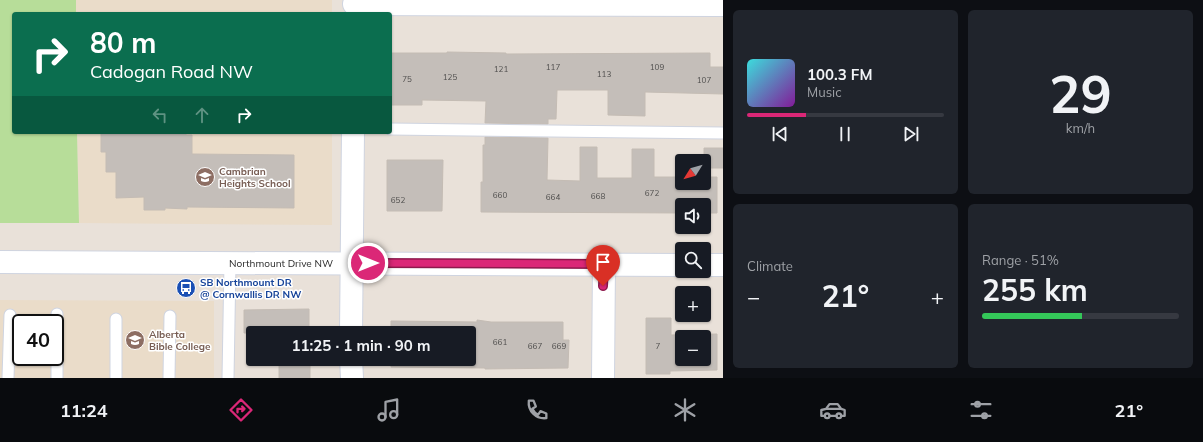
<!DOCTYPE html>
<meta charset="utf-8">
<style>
:root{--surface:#171b24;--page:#20242c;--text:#f1f3f6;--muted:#9ea1a6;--line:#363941;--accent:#db2777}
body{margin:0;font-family:Mulish,sans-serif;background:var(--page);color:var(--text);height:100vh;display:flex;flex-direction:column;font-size:15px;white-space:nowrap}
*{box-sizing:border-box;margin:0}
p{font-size:13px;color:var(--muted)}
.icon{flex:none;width:22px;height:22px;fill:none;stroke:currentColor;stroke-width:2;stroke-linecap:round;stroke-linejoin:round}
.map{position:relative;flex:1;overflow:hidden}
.drawer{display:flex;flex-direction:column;gap:10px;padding:10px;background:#0d0f14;width:480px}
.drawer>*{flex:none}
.banner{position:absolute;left:12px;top:12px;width:380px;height:122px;border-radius:4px;box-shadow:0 1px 3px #0004;background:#0b6e4f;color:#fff;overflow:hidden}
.needle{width:26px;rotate:233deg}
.controls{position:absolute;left:675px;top:154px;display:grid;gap:8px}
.controls a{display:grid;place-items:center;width:36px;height:36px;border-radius:4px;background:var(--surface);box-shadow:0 1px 3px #0004;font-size:20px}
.speed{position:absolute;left:12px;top:314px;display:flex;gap:8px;font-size:20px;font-weight:700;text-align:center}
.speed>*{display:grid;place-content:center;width:52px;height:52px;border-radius:50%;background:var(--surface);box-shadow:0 1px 3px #0004;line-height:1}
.speed .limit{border:2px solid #111;border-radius:6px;background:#fff;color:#111}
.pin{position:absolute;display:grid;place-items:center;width:34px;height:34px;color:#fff;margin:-41px -17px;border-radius:50% 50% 50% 0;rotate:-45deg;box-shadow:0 0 4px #0007}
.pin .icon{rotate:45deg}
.me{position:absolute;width:44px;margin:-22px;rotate:90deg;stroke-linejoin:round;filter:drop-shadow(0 0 3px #0008)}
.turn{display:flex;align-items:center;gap:14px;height:84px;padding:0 12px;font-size:18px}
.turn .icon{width:52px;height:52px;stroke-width:2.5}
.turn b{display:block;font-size:28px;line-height:34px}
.lanes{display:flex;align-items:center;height:38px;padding:0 12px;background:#0003;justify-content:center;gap:20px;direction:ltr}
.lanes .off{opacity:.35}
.big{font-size:30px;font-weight:700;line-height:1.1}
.drawer .widget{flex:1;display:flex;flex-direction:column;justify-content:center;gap:6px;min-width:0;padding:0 14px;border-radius:6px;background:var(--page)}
.drawer .dial{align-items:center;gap:0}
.dial b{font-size:52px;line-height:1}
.song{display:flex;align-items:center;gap:12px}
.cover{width:48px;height:48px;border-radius:6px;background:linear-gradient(135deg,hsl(180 70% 55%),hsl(290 70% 35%))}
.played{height:4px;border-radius:2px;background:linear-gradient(90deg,var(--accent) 30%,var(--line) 30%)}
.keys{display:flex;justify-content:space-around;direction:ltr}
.heat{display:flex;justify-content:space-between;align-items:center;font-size:22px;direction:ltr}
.charge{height:6px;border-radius:3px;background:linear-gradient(90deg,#34c759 51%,var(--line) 0)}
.drawer .tiles{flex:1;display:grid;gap:10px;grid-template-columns:repeat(2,1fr)}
.trip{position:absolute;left:246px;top:326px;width:230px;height:40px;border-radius:4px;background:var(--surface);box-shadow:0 1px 3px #0004;font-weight:700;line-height:40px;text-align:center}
.tabs{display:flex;height:64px;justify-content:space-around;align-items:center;background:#090b0e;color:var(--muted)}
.tabs .icon{width:28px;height:28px}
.tabs .current{color:var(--accent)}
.tabs b{font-size:18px;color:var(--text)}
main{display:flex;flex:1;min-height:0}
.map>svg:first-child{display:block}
.education{fill:#eadcc9;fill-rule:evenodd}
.green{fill:#b7dd99}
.building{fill:#c4beb9;stroke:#c4bcb4;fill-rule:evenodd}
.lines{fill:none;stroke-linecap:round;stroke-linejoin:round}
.lane-casing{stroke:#cfd4e0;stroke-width:13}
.street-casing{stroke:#cfd4e0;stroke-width:24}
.secondary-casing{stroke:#cfd4e0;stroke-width:24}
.lane{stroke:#fff;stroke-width:11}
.street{stroke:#fff;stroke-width:22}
.secondary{stroke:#fff;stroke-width:22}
.route-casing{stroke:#8e194d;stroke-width:10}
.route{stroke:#db2777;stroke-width:7}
.labels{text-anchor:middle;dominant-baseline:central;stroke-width:3;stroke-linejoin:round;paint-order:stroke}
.number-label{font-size:8px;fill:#4e4d4c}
.education-label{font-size:10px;font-weight:bold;fill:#785e54;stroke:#fff;text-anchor:start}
.street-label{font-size:10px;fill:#272727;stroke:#fff}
.transit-label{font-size:10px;font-weight:bold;fill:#164399;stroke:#fff;text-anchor:start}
</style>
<main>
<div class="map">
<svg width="723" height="378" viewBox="0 0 723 378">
<rect width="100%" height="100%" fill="#e9e1d9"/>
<path class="education" d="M76,0h256v14h-256z
M77,132h255v93l-253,-2z
M0,300l214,1v77h-214zM21,323h34v34h-34z"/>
<path class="green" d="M0,0h76v14h-62v118h63l2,91h-79z"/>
<path class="building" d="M447,52l59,1v1l204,-1v14h13v27l-78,-2v24l-37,-1v-25h-51l-1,29h-8v5l-63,-1 1,-22 -64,-1v5h-32v-52h57z
M101,132h85v3h6v19l102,1v53l-107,-1v2l-22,-1v2h-21v-13l-28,1v-26h-10v-20h-5z
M485,137l63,1 -1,42 33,1v-34h17v31h35v-29h22v28h28v6h22v-6h13v36h-13v-8h-22v8l-201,-1v-30h2v-37h2z
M704,148h19v20h-19z
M387,160h56l-1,51h-55z
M309,309v24h-65v-23z
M646,318h25v17l46,-1v36l-47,1v3h-24zM682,337h22v22h-22z
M477,320l14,2h72v18h6l-1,28 -83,1v-1l-94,-1v-8h78v-26h-78v-12l86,1z
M279,359h31v19h-31z"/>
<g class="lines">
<defs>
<path id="lane" d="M390,129l333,4
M57,314v64
M8,378l2,-63
M116,378v-59
M169,378l1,-62
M228,378l2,-115"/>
<path id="street" d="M354,4l369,1
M351,333l2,-201
M351,359l1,19
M603,378l1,-114"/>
<path id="secondary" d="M0,262l682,3
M704,265h19"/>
</defs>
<use href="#lane" class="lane-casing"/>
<use href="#street" class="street-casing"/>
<use href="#secondary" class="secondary-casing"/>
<use href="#lane" class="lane"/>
<use href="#street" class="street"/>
<use href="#secondary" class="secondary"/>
</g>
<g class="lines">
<defs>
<path id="route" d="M368,263l236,1 -1,22"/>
</defs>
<use href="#route" class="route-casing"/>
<use href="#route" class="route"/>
</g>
<defs>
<symbol id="school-disc" viewBox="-11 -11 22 22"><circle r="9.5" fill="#8d6e63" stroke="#fff"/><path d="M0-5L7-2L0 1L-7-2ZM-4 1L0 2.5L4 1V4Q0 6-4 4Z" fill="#fff"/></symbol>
<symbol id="bus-disc" viewBox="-11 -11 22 22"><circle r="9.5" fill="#1a4fb4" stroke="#fff"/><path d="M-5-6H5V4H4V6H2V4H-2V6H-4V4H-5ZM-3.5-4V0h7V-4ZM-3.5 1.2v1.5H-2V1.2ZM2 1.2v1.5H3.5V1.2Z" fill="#fff"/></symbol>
<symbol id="university-disc" viewBox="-11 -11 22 22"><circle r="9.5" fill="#8d6e63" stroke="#fff"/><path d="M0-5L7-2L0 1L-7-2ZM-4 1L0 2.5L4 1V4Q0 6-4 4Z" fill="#fff"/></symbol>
</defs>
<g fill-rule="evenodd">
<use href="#school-disc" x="194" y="166" width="22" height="22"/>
<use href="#bus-disc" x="175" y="277" width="22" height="22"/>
<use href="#university-disc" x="124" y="329" width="22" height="22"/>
</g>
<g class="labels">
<g class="number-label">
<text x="553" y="67">117</text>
<text x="657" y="67">109</text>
<text x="501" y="69">121</text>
<text x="604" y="74">113</text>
<text x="450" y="77">125</text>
<text x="407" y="79">75</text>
<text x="704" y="80">107</text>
<text x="652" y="193">672</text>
<text x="500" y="195">660</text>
<text x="598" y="196">668</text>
<text x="553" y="197">664</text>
<text x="398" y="200">652</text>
<text x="500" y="342">661</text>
<text x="535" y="346">667</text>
<text x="559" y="346">669</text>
<text x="658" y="346">7</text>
</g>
<g class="education-label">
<text x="219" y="171">Cambrian<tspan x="219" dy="12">Heights School</tspan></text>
<text x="149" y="334">Alberta<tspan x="149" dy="12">Bible College</tspan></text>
</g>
<g class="street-label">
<text x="281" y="263">Northmount Drive NW</text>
</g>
<g class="transit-label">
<text x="200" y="282">SB Northmount DR<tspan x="200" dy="12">@ Cornwallis DR NW</tspan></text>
</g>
</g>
</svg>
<div class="controls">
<a><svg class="needle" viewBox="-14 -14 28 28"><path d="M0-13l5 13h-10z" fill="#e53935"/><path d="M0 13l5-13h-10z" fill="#9ea1a6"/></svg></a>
<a><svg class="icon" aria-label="sound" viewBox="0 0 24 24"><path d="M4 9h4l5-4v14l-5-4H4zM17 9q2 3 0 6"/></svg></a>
<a><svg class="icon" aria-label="search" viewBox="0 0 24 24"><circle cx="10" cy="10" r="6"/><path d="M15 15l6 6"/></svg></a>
<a>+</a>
<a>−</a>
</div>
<div class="speed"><div class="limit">40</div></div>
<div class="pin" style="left:603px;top:286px;background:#d93025"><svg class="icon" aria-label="arrive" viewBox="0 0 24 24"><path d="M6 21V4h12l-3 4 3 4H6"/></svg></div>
<svg class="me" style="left:368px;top:263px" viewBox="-20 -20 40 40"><circle r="17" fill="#db2777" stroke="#fff" stroke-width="3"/><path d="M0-11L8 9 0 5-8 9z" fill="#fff"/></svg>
<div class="trip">11:25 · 1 min · 90 m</div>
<div class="banner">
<div class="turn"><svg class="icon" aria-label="right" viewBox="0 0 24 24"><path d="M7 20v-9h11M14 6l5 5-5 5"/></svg><div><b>80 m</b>Cadogan Road NW</div></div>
<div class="lanes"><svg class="icon off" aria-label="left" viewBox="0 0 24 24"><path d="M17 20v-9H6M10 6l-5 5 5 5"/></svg><svg class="icon off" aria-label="ahead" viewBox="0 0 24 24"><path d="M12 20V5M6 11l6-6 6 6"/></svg><svg class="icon" aria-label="right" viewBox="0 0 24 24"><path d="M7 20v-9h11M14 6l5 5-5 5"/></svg></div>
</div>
</div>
<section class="drawer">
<div class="tiles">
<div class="widget">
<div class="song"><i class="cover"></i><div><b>100.3 FM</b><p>Music</p></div></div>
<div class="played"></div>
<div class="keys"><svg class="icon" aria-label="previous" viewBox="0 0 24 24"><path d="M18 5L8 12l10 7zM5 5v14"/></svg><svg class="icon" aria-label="pause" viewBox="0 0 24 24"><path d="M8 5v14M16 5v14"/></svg><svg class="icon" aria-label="next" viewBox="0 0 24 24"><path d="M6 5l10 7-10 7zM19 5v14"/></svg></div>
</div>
<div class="widget dial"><b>29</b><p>km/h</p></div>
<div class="widget"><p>Climate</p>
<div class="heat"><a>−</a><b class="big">21°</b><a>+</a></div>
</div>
<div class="widget"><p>Range · 51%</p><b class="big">255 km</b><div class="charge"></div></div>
</div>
</section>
</main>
<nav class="tabs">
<b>11:24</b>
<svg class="icon current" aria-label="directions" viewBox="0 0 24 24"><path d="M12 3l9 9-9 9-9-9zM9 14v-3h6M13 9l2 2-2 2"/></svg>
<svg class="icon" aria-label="music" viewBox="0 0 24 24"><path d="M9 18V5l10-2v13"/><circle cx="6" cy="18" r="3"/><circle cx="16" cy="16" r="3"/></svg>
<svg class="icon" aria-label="phone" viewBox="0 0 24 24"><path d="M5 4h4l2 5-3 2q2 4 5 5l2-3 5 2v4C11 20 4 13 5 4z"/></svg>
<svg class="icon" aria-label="climate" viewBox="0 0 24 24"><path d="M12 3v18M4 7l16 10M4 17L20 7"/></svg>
<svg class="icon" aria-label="car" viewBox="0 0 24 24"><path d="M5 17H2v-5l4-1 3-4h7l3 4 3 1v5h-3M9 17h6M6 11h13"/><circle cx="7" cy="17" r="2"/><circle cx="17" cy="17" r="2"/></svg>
<svg class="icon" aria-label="filters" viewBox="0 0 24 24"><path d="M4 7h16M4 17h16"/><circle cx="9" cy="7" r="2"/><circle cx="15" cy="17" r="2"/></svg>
<b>21°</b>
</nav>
